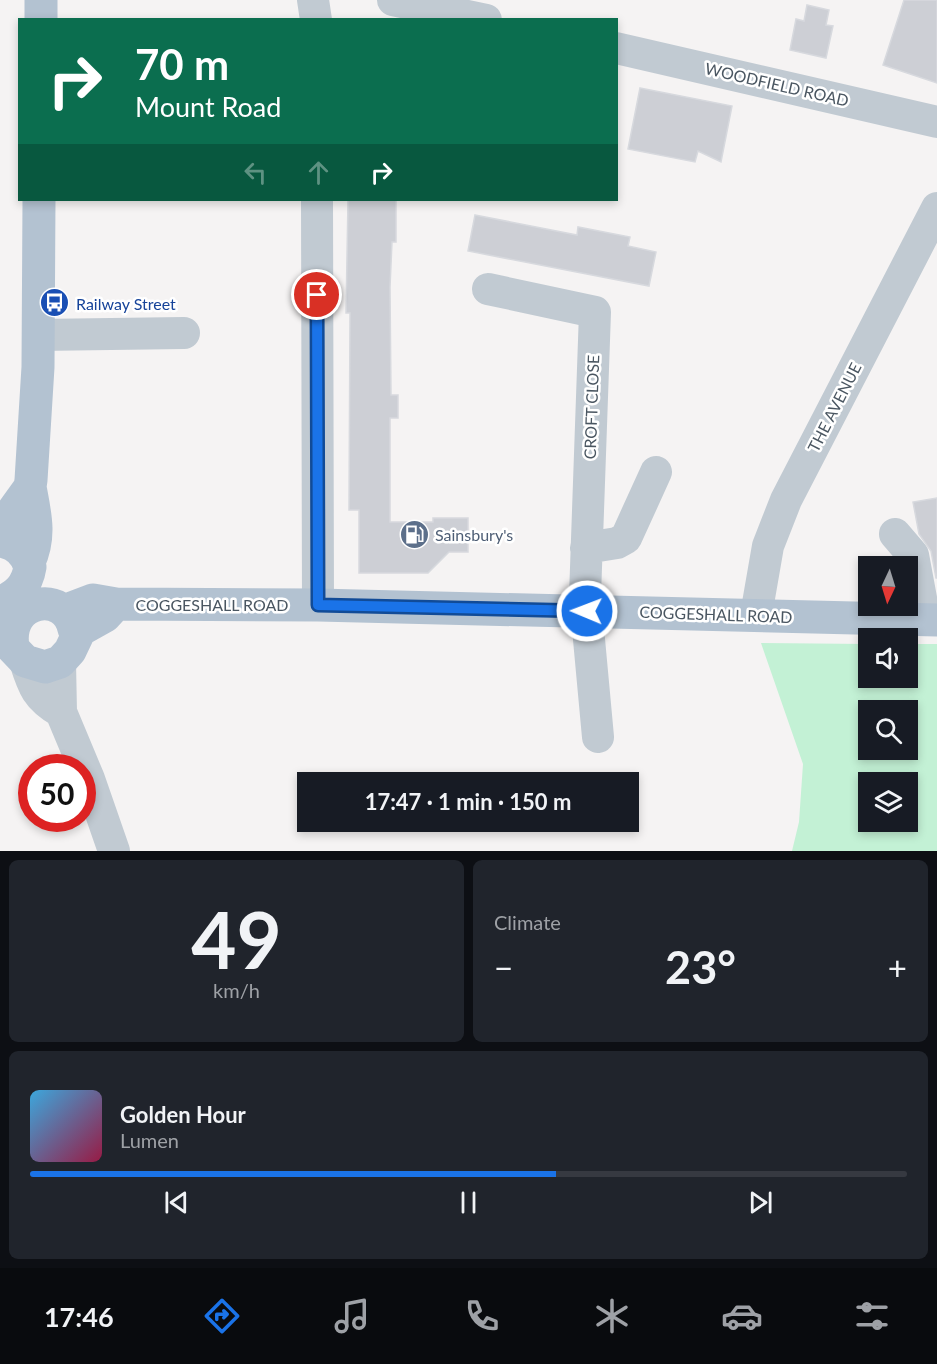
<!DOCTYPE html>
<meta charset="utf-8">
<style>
:root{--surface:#171b24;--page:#20242c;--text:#f1f3f6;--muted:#9ea1a6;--line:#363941;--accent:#1a73e8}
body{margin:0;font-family:Lato,sans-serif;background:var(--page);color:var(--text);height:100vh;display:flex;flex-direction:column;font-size:22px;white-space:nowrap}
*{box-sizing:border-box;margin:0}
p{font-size:20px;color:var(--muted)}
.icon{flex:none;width:33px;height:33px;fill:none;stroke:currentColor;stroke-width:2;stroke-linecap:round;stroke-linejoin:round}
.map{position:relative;height:851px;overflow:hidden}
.details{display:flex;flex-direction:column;gap:9px;padding:9px;background:#0d0f14;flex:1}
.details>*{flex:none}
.top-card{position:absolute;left:18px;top:18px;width:600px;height:183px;border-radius:0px;box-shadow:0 3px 9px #0003;background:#0b6e4f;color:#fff;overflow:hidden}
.needle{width:39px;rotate:184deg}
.buttons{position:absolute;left:858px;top:556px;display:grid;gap:12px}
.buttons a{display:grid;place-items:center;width:60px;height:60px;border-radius:0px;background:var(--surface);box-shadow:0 3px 9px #0003;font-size:30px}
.speed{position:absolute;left:18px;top:754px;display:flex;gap:12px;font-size:30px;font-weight:700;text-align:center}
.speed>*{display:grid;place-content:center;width:78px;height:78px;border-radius:50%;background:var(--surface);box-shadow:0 3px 9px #0003;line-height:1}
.speed .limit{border:9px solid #d22;background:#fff;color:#111}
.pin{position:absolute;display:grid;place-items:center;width:51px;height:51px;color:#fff;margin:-26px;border:3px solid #fff;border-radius:50%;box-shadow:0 2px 6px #0007}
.me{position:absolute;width:66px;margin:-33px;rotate:271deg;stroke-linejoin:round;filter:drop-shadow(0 0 4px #0008)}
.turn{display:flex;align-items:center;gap:21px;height:126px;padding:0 18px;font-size:27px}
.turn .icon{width:78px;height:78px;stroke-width:2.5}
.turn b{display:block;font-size:42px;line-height:51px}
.lanes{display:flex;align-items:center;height:57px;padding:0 18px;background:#0003;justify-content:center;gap:30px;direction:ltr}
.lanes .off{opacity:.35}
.big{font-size:45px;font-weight:700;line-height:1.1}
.details .widget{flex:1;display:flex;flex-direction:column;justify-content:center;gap:9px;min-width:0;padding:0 21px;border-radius:9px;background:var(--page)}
.details .dial{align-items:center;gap:0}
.dial b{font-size:78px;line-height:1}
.song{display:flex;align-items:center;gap:18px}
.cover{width:72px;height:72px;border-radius:9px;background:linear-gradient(135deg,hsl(200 70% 55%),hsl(340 70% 35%))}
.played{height:6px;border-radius:3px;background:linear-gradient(90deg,var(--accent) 60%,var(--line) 60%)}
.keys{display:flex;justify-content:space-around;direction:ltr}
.heat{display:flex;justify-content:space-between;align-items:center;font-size:33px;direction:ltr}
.details .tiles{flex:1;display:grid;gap:9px;grid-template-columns:1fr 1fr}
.widget:last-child{grid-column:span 2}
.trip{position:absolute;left:297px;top:772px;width:342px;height:60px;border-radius:0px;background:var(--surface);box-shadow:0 3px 9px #0003;font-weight:700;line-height:60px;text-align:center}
.menu{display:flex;height:96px;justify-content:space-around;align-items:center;background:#090b0e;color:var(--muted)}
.menu .icon{width:42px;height:42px}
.menu .current{color:var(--accent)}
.menu b{font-size:27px;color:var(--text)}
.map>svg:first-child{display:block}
.green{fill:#c3f1d5;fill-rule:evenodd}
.building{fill:#cdcfd5;stroke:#d7d9de;stroke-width:1.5}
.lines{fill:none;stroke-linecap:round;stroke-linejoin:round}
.minor{stroke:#c1cad2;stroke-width:32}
.major{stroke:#b3c2d1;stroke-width:33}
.route-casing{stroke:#114b97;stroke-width:15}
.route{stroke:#1a73e8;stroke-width:10}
.labels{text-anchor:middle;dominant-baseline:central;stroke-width:5;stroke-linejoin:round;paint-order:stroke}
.street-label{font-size:16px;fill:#4a5661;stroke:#fff}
.transit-label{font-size:16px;fill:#164399;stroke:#fff;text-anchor:start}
.service-label{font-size:16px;fill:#4e5e75;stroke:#fff;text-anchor:start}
</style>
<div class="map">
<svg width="937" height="851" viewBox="0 0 937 851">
<rect width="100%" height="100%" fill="#f5f3f3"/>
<path class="green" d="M761,643l107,1v34h40v-34h29v207h-145l7,-29 4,-58zM868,711h40v39h-40zM868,783h40v39h-40z"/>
<path class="building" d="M904,0h33v83l-54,-18z
M807,5l22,5 -3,15 7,1 -7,32 -36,-8 6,-31 8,2z
M640,88l92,18 -11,56 -23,-11 -3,11 -67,-13z
M348,200h48v42h-4l-2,45 1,108h7v23h-8v104h43v-4h35v34h-19l-21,21h-69v-63h-10l1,-197h-4z
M475,215l102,20 1,-8 52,10 -2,9 28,6 -7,34 -181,-35z
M937,498v80h-1l-5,-27 -12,-17 -6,-32z"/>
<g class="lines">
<path class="minor" d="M313,0l3,20
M393,0l93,20
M616,48l321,74
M317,200l1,405
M488,289l107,23 -10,284 13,141
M38,335l146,-2
M895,534l18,21 12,65
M586,548l31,-5 9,-5 30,-66
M756,615l12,-69 18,-46 151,-292
M25,661c8,26 12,37 36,51
M60,662l1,50 28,67 25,72"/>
<path class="major" d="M41,20v-20
M0,529l30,-42 1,-7 7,-113 1,-167
M0,541c15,2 26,12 30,26 -3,19 -13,28 -30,36
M29,562c12,-26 6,-48 1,-75
M64,611l29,-11 23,4 202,1 619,15
M0,635l25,26 20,6 15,-5 10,-11 10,-21 25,-14 11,-12
M13,647c-8,-49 53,-58 61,-18"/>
</g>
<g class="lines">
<defs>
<path id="route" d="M317,295l1,310 269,6"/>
</defs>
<use href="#route" class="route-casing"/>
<use href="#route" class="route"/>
</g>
<defs>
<symbol id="bus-disc" viewBox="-11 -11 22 22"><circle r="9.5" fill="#1a4fb4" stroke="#fff"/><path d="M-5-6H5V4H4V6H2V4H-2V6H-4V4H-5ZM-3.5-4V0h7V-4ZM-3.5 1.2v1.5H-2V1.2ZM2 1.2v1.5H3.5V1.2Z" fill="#fff"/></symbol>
<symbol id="fuel-disc" viewBox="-11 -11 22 22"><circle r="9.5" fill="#5c6f8a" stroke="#fff"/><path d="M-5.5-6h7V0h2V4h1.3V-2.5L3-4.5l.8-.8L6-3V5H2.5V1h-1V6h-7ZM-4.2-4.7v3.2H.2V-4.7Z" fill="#fff"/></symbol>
</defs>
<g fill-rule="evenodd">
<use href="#bus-disc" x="38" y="286" width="33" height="33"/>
<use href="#fuel-disc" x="398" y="518" width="33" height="33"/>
</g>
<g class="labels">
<g class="street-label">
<text transform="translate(777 84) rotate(13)">WOODFIELD ROAD</text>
<text transform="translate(591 407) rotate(-88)">CROFT CLOSE</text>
<text transform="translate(834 407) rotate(-63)">THE AVENUE</text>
<text x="212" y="604">COGGESHALL ROAD</text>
<text transform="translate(716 614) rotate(2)">COGGESHALL ROAD</text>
</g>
<g class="transit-label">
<text x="76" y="303">Railway Street</text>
</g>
<g class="service-label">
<text x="435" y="534">Sainsbury's</text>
</g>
</g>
</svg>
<div class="buttons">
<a><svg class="needle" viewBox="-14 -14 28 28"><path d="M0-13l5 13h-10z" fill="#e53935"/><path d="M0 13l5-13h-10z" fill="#9ea1a6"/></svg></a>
<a><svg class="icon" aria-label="sound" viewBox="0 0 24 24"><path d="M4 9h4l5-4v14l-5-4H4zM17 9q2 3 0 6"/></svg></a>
<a><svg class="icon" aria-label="search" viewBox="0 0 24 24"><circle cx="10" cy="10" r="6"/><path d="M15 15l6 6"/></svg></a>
<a><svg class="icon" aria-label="layers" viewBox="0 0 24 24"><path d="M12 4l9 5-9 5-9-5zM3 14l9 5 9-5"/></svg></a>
</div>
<div class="speed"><div class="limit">50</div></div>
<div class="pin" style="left:317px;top:295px;background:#d93025"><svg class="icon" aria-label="arrive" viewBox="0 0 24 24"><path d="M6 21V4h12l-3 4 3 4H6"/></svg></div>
<svg class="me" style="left:587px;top:611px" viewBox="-20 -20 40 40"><circle r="17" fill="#1a73e8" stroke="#fff" stroke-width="3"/><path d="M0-11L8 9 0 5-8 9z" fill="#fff"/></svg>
<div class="trip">17:47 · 1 min · 150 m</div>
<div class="top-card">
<div class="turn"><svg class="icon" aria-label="right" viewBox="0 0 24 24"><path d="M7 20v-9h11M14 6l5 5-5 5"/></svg><div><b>70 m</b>Mount Road</div></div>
<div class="lanes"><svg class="icon off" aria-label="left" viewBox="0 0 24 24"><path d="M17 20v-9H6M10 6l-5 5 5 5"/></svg><svg class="icon off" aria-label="ahead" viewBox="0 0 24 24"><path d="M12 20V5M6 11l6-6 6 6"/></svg><svg class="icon" aria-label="right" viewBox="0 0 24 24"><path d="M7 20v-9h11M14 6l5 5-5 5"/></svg></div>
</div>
</div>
<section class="details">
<div class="tiles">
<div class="widget dial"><b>49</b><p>km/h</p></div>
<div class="widget"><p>Climate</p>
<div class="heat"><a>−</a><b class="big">23°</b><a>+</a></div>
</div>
<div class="widget">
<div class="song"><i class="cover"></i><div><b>Golden Hour</b><p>Lumen</p></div></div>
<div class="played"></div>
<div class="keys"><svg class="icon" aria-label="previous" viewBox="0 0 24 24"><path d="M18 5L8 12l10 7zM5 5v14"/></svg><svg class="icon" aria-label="pause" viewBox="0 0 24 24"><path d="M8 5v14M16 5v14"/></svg><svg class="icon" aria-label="next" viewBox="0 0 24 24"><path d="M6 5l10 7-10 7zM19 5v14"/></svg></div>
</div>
</div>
</section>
<nav class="menu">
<b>17:46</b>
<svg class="icon current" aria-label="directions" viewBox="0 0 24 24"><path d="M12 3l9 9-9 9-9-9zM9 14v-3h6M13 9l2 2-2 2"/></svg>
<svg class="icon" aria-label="music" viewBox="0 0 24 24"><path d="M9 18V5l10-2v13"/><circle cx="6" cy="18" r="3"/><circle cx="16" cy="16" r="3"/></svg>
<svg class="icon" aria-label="phone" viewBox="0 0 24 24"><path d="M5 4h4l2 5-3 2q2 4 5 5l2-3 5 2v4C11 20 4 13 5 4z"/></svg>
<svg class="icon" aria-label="climate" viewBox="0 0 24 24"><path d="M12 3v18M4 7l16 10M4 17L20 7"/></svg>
<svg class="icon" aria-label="car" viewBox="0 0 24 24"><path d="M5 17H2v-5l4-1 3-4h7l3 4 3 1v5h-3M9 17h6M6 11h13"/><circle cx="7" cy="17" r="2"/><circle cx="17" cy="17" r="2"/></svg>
<svg class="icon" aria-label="filters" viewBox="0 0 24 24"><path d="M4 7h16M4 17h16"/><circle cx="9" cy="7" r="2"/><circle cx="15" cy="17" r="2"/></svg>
</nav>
